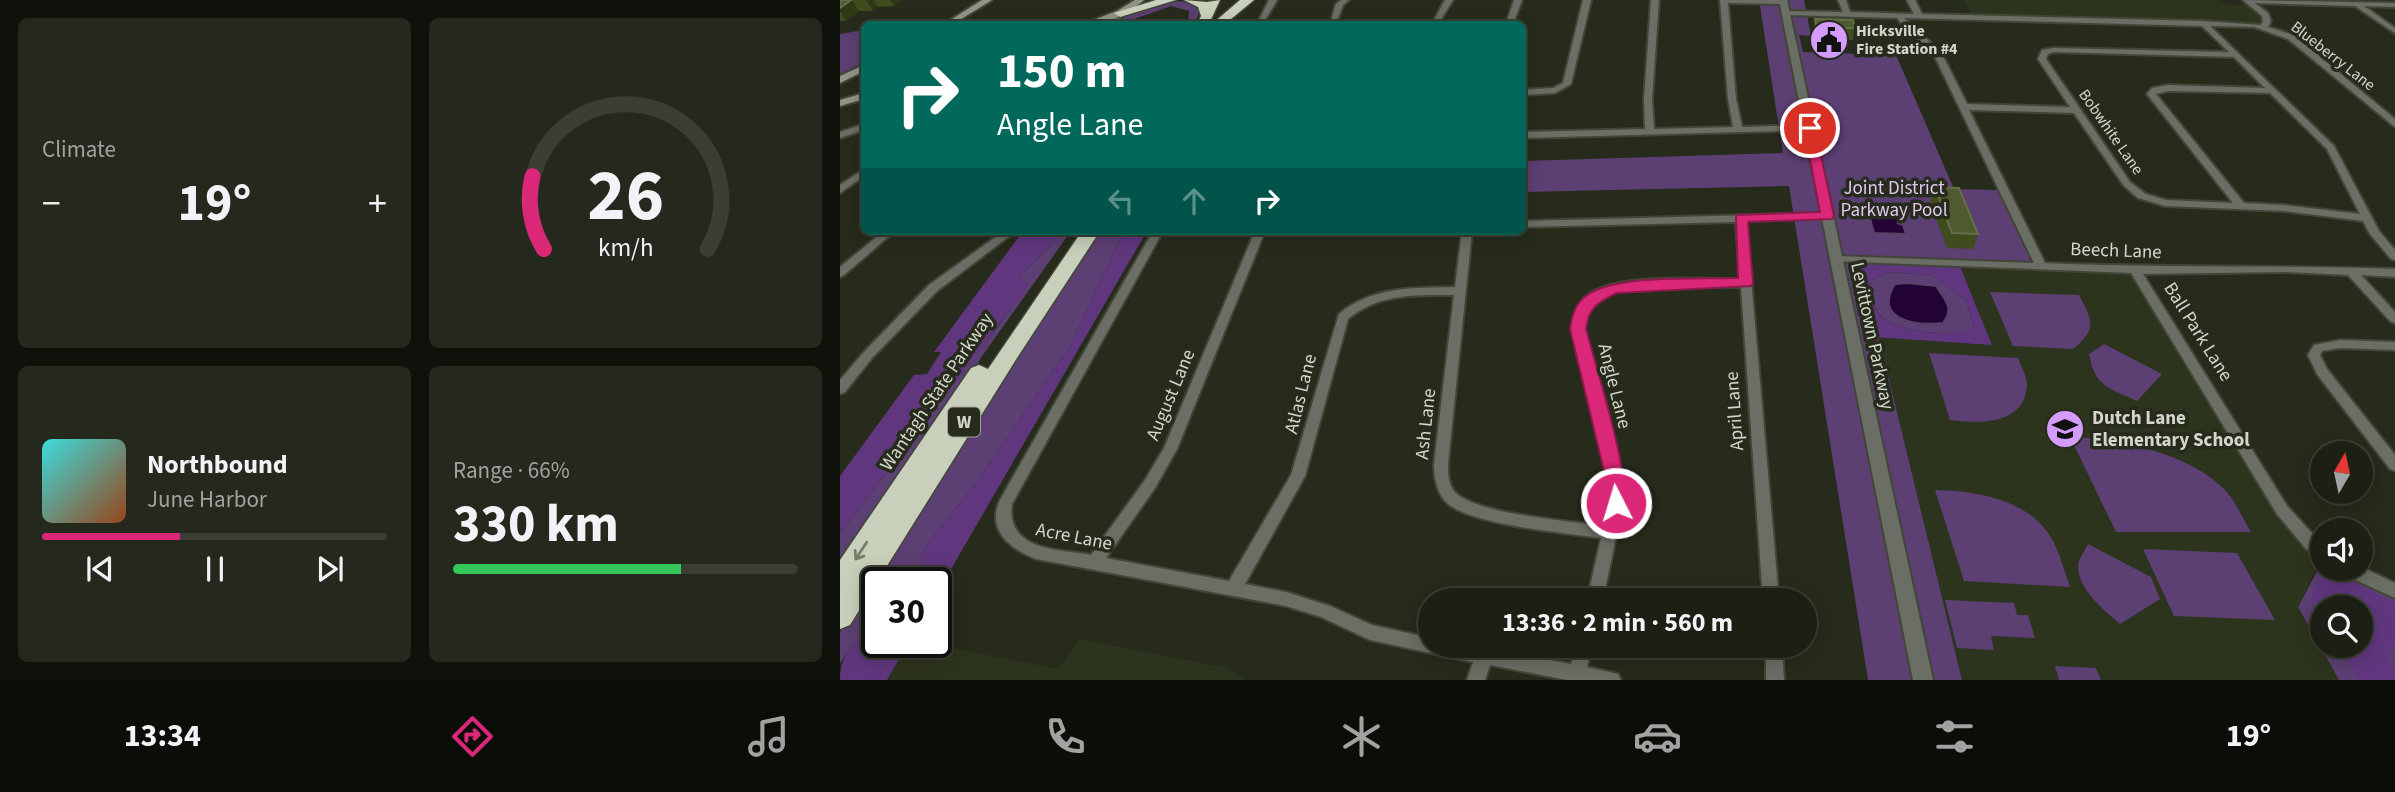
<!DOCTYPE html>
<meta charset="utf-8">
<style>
:root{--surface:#1c2014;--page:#25281d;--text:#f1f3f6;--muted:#a0a3a0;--line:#3a3e34;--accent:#db2777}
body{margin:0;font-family:"Source Sans 3",sans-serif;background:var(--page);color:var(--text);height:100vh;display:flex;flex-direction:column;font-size:26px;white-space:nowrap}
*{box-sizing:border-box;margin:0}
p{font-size:23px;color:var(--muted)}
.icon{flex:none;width:38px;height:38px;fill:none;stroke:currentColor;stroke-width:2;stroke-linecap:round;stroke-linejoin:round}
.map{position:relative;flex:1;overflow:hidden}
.side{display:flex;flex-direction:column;gap:18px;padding:18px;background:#0f120b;width:840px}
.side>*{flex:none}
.banner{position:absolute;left:21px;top:21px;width:665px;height:214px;border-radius:10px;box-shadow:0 4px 18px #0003,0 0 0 2px var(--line);background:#00695c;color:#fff;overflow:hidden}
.needle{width:46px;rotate:9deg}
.tools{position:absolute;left:1470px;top:441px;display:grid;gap:14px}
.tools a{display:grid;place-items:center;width:63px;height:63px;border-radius:50%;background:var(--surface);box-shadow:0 4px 18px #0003,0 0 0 2px var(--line);font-size:35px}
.speed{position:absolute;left:21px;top:567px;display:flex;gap:14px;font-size:35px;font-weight:700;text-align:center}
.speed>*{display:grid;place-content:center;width:91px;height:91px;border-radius:50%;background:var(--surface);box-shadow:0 4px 18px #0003,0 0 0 2px var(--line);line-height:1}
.speed .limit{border:4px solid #111;border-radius:10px;background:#fff;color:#111}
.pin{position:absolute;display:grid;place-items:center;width:60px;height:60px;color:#fff;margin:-30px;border:4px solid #fff;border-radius:50%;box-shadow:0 2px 7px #0007}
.me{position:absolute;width:77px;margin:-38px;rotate:355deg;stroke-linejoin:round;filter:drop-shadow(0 0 5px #0008)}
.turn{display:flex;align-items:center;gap:24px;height:147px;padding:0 21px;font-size:32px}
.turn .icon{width:91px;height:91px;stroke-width:2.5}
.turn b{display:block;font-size:49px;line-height:60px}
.lanes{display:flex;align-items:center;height:66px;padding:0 21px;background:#0003;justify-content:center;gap:35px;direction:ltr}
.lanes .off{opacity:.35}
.big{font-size:52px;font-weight:700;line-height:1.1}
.side .tile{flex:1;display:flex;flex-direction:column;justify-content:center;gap:10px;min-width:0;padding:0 24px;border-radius:10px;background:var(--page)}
.side .dial{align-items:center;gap:0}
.dial svg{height:182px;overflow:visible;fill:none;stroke:var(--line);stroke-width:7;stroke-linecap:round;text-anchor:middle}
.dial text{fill:var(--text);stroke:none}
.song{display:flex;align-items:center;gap:21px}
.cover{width:84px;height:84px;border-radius:10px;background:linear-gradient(135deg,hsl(180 70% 55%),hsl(20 70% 35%))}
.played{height:7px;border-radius:4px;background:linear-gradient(90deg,var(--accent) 40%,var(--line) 40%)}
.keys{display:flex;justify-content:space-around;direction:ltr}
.heat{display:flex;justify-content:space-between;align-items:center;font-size:38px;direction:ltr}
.charge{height:10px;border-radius:5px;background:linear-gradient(90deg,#34c759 66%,var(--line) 0)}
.side .tiles{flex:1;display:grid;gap:18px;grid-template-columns:repeat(2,1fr)}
.trip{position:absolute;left:578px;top:588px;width:399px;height:70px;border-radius:35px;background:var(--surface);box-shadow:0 4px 18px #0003,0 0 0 2px var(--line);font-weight:700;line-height:70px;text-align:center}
.tab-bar{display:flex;height:112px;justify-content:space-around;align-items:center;background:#0b0d08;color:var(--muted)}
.tab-bar .icon{width:49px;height:49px}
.tab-bar .current{color:var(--accent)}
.tab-bar b{font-size:32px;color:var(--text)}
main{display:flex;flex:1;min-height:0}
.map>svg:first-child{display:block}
.built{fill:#2d341d}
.green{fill:#5c3f73;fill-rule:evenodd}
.forest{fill:#60377e;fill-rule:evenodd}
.water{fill:#230236;stroke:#584263;stroke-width:2}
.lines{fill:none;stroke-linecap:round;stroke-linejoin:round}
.minor-casing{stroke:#424637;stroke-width:4}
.tertiary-casing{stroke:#424637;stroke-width:4}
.secondary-casing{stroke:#424637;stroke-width:4}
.motorway-casing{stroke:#424637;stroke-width:3}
.minor{fill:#6b6e65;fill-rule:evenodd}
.tertiary{fill:#6b6e65;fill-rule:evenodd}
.secondary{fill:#919588;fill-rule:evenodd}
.motorway{fill:#c8cfba;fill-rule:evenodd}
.wall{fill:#404b1e}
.shaded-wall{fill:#2f3815}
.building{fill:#505a31;stroke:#646e49;stroke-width:2}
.oneway{stroke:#777d6a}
.route{fill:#db2777;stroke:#8e194d;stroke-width:2}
.labels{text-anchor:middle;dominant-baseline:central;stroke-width:7;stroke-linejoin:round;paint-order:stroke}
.far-poi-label{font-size:16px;font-weight:bold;fill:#d3d6cc;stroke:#262b1b;text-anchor:start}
.far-street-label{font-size:16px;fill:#d3d6cc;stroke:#262b1b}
.shield{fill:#262b1b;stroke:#9fa397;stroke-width:2}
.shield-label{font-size:18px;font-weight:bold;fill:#d3d6cc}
.park-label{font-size:19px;fill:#dfc9f2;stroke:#262b1b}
.street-label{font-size:19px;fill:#d3d6cc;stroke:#262b1b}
.poi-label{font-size:19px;font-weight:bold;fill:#d3d6cc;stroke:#262b1b;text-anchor:start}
</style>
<main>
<section class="side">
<div class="tiles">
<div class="tile"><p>Climate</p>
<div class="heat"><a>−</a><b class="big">19°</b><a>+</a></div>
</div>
<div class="tile dial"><svg viewBox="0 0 100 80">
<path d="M14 69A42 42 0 1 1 86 69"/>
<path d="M14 69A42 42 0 0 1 9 37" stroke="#db2777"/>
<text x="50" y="56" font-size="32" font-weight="700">26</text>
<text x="50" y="72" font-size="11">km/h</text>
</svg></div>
<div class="tile">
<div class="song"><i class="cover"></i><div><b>Northbound</b><p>June Harbor</p></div></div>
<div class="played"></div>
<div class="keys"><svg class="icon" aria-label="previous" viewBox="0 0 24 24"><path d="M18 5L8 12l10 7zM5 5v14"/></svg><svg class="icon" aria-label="pause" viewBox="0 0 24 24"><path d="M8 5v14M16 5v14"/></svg><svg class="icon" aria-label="next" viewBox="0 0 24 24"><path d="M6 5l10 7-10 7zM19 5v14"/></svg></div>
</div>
<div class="tile"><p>Range · 66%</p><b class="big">330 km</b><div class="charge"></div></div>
</div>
</section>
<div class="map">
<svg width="1555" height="680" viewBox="0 0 1555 680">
<rect width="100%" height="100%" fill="#262b1b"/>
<path class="built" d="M1123,0h256l9,5 23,-1 12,11 1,11 -18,-2 -273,-7z
M1119,264l175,7 145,242 43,45 -24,49 41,73h-377l-83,-342 113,7z
M240,639l147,29 19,12h-359l22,-38h13l137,27z"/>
<path class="green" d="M919,0h45l7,36 -12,-1 4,17 93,3 58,134 44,1 36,74 -185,-6 18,72 4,7 8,1 83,342h-94l-79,-494 -266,6 -1,-31 261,-8z
M333,1l18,1 10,7 -7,15h-6l1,-13 -18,-5 -45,16 -8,-5z
M24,30v32l-24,13v-41z
M224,231h7l-86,121 -145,220v-39l52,-67 52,-74 52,-63 31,-43 -7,-10z
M257,231h27l-54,115 -94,137 -51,64 -6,21 -11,15h-31v39l-24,23 -13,18v-31l92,-150z
M1050,272l41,3 35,25 8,28c-18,11 -77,3 -92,-11 -9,-8 -12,-25 -11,-37z
M1150,292l89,3c13,25 19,34 -6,54l-60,-3z
M1264,344l58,30 -25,27c-28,-13 -42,-14 -48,-47z
M1089,353l89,5c3,8 9,19 9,27 -2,40 -47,39 -77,35z
M1230,437c50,2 120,16 156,54 10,11 17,28 25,41h-135z
M1095,490c44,1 99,10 120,55 6,13 10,28 15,42l-106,-6z
M1248,544l63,33 9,22 -40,25c-16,-14 -43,-35 -42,-59 1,-6 7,-15 10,-21z
M1303,549l94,4 38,67 -101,-4z
M1482,562v7h20l53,25v86h-56l-41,-73zM1482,607h39v39h-39z
M1105,600l69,3 3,12h11l7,23 -44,-2 3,14 -37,-2z
M1215,666l41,2 5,12h-42z"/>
<path class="forest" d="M183,231h41l-44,45 8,10 -75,99 -9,7 -52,74 -52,67v-57l74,-101 13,-1 14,-22h-7z
M284,231h23l-211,364v-12h-28l11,-15 6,-21 51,-64 94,-137z
M1010,260l109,4 33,81 -121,-8zM1050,272l41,3 35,25 8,28c-19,11 -77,3 -92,-11 -9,-8 -13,-25 -11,-37z
M1488,572l10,2 57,29v38l-7,17 7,22h-36l-21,-34h23v-39h-39v16c-14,-20 -14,-35 6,-51z
M37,622v20h32l-22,38h-47c0,-28 17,-39 37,-58z"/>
<path class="water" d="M1026,204l32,1 5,17 -6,1 6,2 3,9 -32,-1z
M1067,283l29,3c8,13 19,21 7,37 -27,3 -70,-3 -48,-39z"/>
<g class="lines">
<defs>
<path id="minor" d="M429,0h8l-14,24h-6z
M501,0h8l-6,5 -7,19h-6l6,-20z
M605,0h8l-15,24h-6z
M674,0h8l-9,24h-7z
M743,0h8l-20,84 -16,9 -33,2v-5l31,-2 10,-5z
M811,0h8l-7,99 2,30 79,-2 -5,-28 -8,-99h64l4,2 -4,2 -56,-1 8,96 6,28 67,-2 4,3 -1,2 -290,8v-6l123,-3 -1,-30z
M998,0h8l4,12 64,2 -7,-14h8l7,14 281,7 58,4 2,-4 -1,-5 -19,-16 152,3v4l-31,-1 31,22v5l-40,-27 -100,-3 13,10 3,8 -3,6 26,8 101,84v8l-107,-88 -34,-12 -44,-1 124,120 45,85 16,19v10l-4,-1 -21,-25 -7,-13 -79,-10 -119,-5 -27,-8 -14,-12 -50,-73 -105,-3 76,153c117,5 234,2 350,6v8l-34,-2 34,37v11l-4,-1 -43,-47 -62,-3 -143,2 144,232 35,38v15l-16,-10 -29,-35 -146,-241 -299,-12 -2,-2 2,-2 4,-1 198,7 -100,-208c-12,-13 -27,-22 -37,-37l-111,-3 -4,-2 4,-2 57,1zM1064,18l298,8 27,26 -175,-4 -12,2 -4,9 32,48 -103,-3 -26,-52zM1214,52l180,5 31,31 -97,-3 -16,3 -5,6 86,109 -67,-3 -20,-6 -16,-12 -84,-123 2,-5zM1328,91l102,2 57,56 33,65 -76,-9 -40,-2 -88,-109z
M268,15h6l15,9h-9l-12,-5z
M24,124v6l-24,8v-6z
M24,169v7l-24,17v-8z
M987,213l4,1v4l-85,3 33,379h-16l-22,-313c-35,0 -124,-8 -148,17 -7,7 -9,16 -9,25l38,146 1,28 -20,97h-16l14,-62c-36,-5 -127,-13 -153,-34 -11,-10 -14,-26 -14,-40l20,-169c-38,0 -75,-2 -106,24l-43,157 -60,108 41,8 44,14 42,19 58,13v8h43l98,18 5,-18h16l-5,21 31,7 3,6h-54l-77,-15 -5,15h-18l6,-18 -103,-22 -49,-23 -35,-11 -250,-47c-26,-10 -50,-29 -36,-59l153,-269h10l-151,273c-6,47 45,45 79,51l54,-75 19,-32 91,-217h10l-88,218 -22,39 -49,70 123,23 62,-106 48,-161c34,-28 74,-26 116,-27l7,-56h10l-24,233c0,9 0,19 6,27 18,23 118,30 150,35l5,-23 -1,-28 -36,-146c1,-13 5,-26 16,-34 32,-23 113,-15 152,-16l-4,-57 -214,5v-6z
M44,231h11l-51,44 -4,2v-10z
M164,231h12l-79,60 -65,67 -27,34 -5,2v-14l24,-28 65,-67z
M1500,340l55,2v8l-55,-2 -18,3 -2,4 7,14 68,86v16l-5,-2 -73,-95 -9,-19 6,-10z
M1521,567l34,16v15l-53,-24 -2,-5z
M926,646h16l2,34h-18z"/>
<path id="tertiary" d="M939,0h8l146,680h-20z"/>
<path id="secondary" d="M142,0h10l-39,24h-9z
M295,0h9c-16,14 -40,26 -61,24l34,-13z
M24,65v6l-24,12v-7z
M24,93v6l-24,7v-6z"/>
<path id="motorway" d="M316,0h20l-56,17 -6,-4z
M344,0l23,2 13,-2 -11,24h-12l4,-8 -3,-9z
M400,0h14l-29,24h-13z
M242,231h18l-83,127 -167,267 -10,4v-69l131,-192 8,-3 9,4z"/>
</defs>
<use href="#minor" class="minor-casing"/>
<use href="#tertiary" class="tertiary-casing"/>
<use href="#secondary" class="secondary-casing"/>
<use href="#motorway" class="motorway-casing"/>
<use href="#minor" class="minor"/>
<use href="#tertiary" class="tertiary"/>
<use href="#secondary" class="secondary"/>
<use href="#motorway" class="motorway"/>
</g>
<path class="wall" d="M0,0h62l-8,6 -16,1 -5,4h-14l-13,10h-6z
M975,19l40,9 -2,12h-6l-2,10 -19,-1 -1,-3h-9l-3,-15z
M1095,187l43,47 -5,15 -26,-1 -17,-46z"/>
<path class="shaded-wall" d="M11,0h1l7,11 -13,10 -6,-10v-3z
M26,0h7l5,7 -5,4z
M50,0h12l-8,6z"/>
<path class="building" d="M0,0h11l-11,8z
M975,19l38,1 2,8h-10l3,9 -20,-1v-2l-10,-1z
M1095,187l24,1 19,46 -26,-1z"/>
<defs><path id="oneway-shaft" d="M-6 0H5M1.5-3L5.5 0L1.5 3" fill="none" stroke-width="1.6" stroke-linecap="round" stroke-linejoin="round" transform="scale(1.75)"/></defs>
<use class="oneway" href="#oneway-shaft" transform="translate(21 551) rotate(123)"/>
<path class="route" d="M970,125l5,3 19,88 -2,3 -84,3 5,61 -2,3 -134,7c-19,9 -29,15 -31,36 8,31 48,157 37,180l-7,2 -7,-2 -2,-6 -2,-28 -35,-146c2,-13 5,-25 16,-33 28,-22 115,-17 152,-18l-2,-63 84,-3 -16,-84z"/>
<defs>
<symbol id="civic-disc" viewBox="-11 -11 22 22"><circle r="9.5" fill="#d39cfd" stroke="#262b1b"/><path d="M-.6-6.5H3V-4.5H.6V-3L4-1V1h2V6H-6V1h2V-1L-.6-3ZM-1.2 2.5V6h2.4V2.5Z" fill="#111"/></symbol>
<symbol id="school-disc" viewBox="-11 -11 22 22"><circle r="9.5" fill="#d39cfd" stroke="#262b1b"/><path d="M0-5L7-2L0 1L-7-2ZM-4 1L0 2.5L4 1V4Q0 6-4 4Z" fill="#111"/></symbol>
</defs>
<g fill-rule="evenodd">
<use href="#civic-disc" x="967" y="18" width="44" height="44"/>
<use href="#school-disc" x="1203" y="407" width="44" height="44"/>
</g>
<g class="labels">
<g class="far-poi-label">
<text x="1016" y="31">Hicksville<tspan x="1016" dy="18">Fire Station #4</tspan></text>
</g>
<g class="far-street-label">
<text transform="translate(1493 56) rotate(38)">Blueberry Lane</text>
<text transform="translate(1271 132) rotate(55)">Bobwhite Lane</text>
</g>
<rect class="shield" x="108" y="407.5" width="32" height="29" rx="5"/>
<g class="shield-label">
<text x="124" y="422">W</text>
</g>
<g class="park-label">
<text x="1054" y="188">Joint District<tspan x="1054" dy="22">Parkway Pool</tspan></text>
</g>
<g class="street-label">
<text transform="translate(1276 251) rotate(2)">Beech Lane</text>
<text transform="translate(1358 332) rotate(58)">Ball Park Lane</text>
<text transform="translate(1032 336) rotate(78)">Levittown Parkway</text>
<text transform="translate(774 386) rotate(76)">Angle Lane</text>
<text transform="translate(97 392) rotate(-56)">Wantagh State Parkway</text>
<text transform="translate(461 394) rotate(-76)">Atlas Lane</text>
<text transform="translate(331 395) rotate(-67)">August Lane</text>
<text transform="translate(895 411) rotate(-94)">April Lane</text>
<text transform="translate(586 424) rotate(-84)">Ash Lane</text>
<text transform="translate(234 537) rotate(11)">Acre Lane</text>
</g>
<g class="poi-label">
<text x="1252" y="418">Dutch Lane<tspan x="1252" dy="22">Elementary School</tspan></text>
</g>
</g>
</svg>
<div class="tools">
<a><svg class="needle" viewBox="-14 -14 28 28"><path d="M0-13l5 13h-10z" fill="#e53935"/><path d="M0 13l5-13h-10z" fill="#a0a3a0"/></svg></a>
<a><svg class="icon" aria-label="sound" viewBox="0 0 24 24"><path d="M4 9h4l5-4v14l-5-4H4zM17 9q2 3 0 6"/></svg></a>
<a><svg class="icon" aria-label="search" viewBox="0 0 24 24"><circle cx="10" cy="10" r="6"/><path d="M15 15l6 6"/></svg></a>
</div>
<div class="speed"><div class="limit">30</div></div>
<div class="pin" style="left:970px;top:128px;background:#d93025"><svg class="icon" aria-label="arrive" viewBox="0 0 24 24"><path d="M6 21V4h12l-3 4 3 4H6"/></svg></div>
<svg class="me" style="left:776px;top:503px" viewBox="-20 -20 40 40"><circle r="17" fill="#db2777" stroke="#fff" stroke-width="3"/><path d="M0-11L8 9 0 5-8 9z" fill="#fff"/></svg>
<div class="trip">13:36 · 2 min · 560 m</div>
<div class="banner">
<div class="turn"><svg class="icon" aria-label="right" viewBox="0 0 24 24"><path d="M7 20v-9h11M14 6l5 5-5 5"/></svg><div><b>150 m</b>Angle Lane</div></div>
<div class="lanes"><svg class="icon off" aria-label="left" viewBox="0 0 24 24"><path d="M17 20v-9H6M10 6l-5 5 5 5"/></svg><svg class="icon off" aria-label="ahead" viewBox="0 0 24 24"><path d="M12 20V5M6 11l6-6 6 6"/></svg><svg class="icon" aria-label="right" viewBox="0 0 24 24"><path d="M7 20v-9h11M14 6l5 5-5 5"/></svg></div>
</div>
</div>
</main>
<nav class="tab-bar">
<b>13:34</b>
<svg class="icon current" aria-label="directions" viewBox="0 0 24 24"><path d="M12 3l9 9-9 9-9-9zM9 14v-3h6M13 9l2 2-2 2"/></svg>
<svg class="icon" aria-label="music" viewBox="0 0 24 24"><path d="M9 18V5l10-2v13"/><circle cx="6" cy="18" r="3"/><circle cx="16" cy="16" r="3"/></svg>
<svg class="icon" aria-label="phone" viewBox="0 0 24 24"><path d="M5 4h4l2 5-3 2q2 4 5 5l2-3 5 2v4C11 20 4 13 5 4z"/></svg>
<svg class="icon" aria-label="climate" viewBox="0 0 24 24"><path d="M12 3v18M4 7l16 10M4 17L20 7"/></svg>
<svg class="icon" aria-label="car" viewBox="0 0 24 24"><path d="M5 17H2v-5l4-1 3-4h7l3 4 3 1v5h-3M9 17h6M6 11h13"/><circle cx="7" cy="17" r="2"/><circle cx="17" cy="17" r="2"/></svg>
<svg class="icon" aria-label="filters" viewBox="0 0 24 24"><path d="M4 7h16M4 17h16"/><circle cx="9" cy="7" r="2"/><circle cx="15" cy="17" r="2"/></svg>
<b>19°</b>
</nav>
